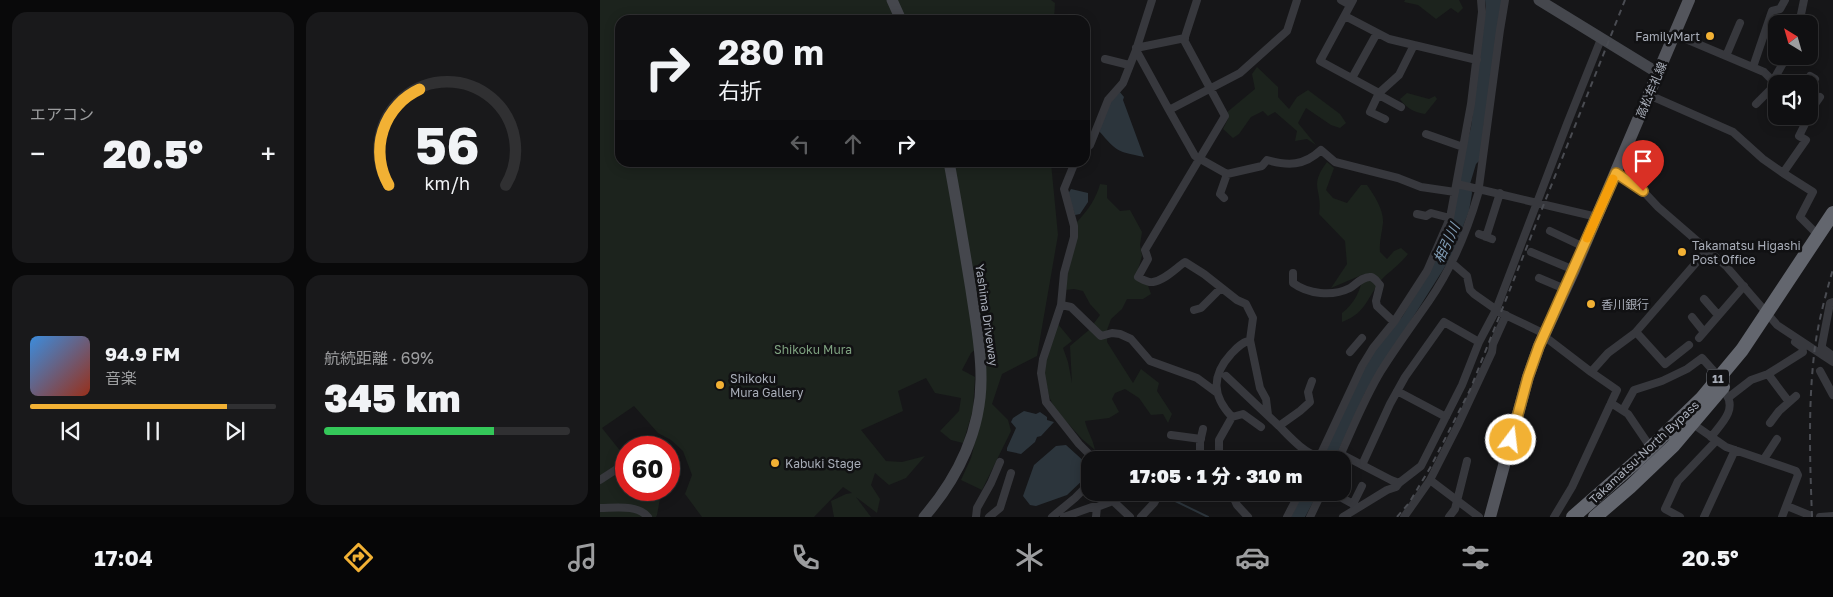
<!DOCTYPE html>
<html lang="ja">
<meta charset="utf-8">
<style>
:root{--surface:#101012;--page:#19191b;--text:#f1f3f6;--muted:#9c9d9f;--line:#303032;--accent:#f2b134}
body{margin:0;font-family:"Golos Text","Noto Sans JP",sans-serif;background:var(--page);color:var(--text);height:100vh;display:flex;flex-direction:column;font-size:19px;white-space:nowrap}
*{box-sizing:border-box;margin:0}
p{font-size:16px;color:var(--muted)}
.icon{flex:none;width:28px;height:28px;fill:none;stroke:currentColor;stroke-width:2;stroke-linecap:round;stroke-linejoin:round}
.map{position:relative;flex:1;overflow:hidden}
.sheet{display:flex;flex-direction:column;gap:12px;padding:12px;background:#09090a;width:600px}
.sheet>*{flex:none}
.top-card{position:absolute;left:15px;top:15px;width:475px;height:152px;border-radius:15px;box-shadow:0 2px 12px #0003,0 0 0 1px var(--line);background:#101012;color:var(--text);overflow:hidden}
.needle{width:32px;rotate:323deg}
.controls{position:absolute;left:1168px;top:15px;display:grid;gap:10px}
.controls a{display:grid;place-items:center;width:50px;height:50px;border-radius:10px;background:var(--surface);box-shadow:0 2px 12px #0003,0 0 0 1px var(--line);font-size:25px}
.speed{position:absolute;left:15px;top:436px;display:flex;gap:10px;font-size:25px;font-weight:700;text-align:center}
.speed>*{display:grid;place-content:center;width:65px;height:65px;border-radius:50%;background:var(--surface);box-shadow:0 2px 12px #0003,0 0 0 1px var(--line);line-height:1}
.speed .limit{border:8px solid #d22;background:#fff;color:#111}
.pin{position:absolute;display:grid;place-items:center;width:42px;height:42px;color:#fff;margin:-51px -21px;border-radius:50% 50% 50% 0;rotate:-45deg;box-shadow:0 0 5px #0007}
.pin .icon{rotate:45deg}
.me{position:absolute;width:55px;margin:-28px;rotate:15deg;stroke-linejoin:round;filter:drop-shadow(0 0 4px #0008)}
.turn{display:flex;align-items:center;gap:18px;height:105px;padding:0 20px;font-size:22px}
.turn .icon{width:65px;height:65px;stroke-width:2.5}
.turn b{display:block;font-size:35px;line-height:42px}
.lanes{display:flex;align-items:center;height:48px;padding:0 20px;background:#0003;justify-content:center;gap:25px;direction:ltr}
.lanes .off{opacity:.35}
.big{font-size:38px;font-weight:800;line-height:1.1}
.sheet .tile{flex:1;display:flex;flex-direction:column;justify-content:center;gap:8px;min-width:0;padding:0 18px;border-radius:15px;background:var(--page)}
.sheet .dial{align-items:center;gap:0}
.dial svg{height:130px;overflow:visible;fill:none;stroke:var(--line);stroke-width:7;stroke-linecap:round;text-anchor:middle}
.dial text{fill:var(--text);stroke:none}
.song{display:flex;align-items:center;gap:15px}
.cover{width:60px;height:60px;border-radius:8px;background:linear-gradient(135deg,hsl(210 70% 55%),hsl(10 70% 35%))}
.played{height:5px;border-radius:2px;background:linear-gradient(90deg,var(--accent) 80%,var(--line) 80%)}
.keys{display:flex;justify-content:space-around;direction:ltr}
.heat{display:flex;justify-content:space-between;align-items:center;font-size:28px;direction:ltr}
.charge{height:8px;border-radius:4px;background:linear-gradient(90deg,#34c759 69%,var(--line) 0)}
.sheet .tiles{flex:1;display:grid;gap:12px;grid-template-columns:repeat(2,1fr)}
.trip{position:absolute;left:481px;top:451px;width:270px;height:50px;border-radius:15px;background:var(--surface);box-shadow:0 2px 12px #0003,0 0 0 1px var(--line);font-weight:800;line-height:50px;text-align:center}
.tabs{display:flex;height:80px;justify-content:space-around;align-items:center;background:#060607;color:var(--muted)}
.tabs .icon{width:35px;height:35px}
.tabs .selected{color:var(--accent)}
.tabs b{font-size:22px;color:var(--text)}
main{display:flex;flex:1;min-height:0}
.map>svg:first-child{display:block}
.green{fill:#1c231d}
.water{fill:#2c353c}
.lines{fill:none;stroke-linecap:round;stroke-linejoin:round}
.stream{stroke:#2c353c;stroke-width:2}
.street{stroke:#37383d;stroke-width:8}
.secondary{stroke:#45474d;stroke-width:11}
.primary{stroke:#53555c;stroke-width:12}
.highway{stroke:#63666e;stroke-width:14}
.rail{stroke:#4a4c52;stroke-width:2;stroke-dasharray:6 5;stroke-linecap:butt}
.route-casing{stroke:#9d7322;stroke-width:12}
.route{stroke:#f2b134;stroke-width:9}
.slow{stroke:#f59e0b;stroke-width:9}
.poi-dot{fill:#f2b134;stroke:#111113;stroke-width:2}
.labels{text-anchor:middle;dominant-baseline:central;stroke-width:5;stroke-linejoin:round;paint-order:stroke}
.shield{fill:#111113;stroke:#7b7e86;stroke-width:1}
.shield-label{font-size:11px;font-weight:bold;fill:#a8adb8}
.poi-label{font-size:12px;fill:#a8adb8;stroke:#111113;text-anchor:start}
.street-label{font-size:12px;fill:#a8adb8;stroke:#111113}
.park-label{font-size:12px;fill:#7fa381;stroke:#111113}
.water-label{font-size:14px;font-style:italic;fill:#7f9bb3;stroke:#111113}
</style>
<main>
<section class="sheet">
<div class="tiles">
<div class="tile"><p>エアコン</p>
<div class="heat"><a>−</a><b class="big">20.5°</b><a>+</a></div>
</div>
<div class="tile dial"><svg viewBox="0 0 100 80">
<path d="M14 69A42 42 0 1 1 86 69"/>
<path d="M14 69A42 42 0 0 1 33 10" stroke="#f2b134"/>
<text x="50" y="56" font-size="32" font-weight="700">56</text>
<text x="50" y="72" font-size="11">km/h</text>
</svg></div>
<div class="tile">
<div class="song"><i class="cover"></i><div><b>94.9 FM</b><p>音楽</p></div></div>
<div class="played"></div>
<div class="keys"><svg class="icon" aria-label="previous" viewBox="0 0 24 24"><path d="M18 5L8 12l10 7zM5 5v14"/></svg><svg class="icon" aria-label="pause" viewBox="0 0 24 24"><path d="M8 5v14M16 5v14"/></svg><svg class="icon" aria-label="next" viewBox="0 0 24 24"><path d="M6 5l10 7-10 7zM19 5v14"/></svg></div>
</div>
<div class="tile"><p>航続距離 · 69%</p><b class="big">345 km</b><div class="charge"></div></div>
</div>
</section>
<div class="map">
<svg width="1233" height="517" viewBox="0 0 1233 517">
<rect width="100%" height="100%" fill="#161618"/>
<path class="green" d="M0,0h451l4,3 -1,17h-434v142l431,1 7,72 -21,121 -35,18 -10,30 16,16 3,11 -29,59 -21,-10 10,-22 11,-43 -1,-70 -10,8 -9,17 13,7 -2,33 -10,33 -12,-3 -11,-9 19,-20 2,-13 -26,-5 -9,-15 -28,13 5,20 -42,19 25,31 16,1 23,-6 -19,22 -17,7 -14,-12 -4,12 9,14 -3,14 -21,-16 15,20h-37l-3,-16 15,-7 6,-1 -9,-6 -29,30h-112l-17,-23 7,-19 -9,-24 -12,-11 -13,-7 -24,-27 -32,22 24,30v32h18l2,3h15l-4,22 -1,2h-56z
M805,0h54l4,8 -5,5 -7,-5 -15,11 -18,-14 -14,-3z
M657,67l21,20v10l11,12 8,-12 11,-7 32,24 6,9 -6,5 -9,-3 -25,-17 -8,15 18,22 -9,-6 -12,2 2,-10 -22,-19 -7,4 -5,-5 -12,6 -12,17 -6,4 -10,-9 5,-10 -2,-6 29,-24 -3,-15z
M807,93l22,6 6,-3 2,3 -12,15c-11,-2 -18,-5 -25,-15z
M727,162l7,6 -8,22 7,8 14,5 14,-18h6c7,10 17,25 16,38 -1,10 -4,18 -3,29l7,7 7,-8 7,-3 7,6c-7,9 -15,15 -23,22 -18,18 -16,36 -43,46v-9c13,-10 18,-22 22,-39l-33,14 16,-24 -2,-23 -26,-27c4,-25 -11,-27 8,-52z
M500,184l7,1v13l13,13 10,-1 12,22 -2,13 2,11 -6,20 11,7 4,11 -8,5h-16l-5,10 -11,10 -4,11v12l26,41 8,-14 18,14 -2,8 15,23 -4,9 -5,-9 -12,1 -12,-17 -14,-9 -10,4 -3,6 7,13 -10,6 -24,3c2,10 8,18 10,29l-13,-11 -28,-31 -5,-12 -5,-23 1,-14 12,-36 15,18 -9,7 5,14 4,21 -2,-37 19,-16 11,-15 -10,-11 -7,-13 -9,-2 -9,1c3,-24 12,-45 12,-68 11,-12 19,-23 23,-38z"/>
<path class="water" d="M885,0h16v6l-15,117h-2l-4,37 -4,4 -6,20 2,9 -3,18 -14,36 -7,15 -83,131 -31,67h-14l38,-80 19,-33 25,-30 28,-46 33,-113 8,-31 15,-120z
M519,91l5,6 -1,3 21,57c-27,-6 -26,-4 -45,-26l5,-20z
M471,189l17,4v9l-8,12 -5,1 -7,-21z
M424,411l12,3 4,-2 7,5v3l7,2 -13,14 -4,1 -2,5 -14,12 -14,-3v-3l9,-20 -5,-6 2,-4z
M466,445l21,19 -1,13 -19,18 -31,11 -6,-1 -7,-9 11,-31 22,-19z
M703,493h15l-13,24h-14z"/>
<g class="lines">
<path class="stream" d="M487,464l3,-1
M561,494l47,23"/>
<path class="street" d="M552,0l-16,50 33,60
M597,0l-13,40 41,76 -80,134 3,9 -10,18c4,2 10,6 15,5 12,-2 23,-14 32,-20l19,12 33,26 9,4 7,14 -3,22 10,48 6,11 2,16
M697,0l-10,31 -47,42 -71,37 26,46 32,18 35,-8 5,-6c21,6 37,6 54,-10l14,12 63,16 23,9 34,5
M741,0l9,5
M753,0l-33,61 59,32 20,-18 15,-30 63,15
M745,16l44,23 25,6
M1199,24l5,-24
M1074,34l90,38 12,12
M536,48l49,-10
M1126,56l14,-33
M505,59l24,6
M1153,67l19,-56 8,-2 5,-9
M752,78l25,-45
M1173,81l14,-25
M1209,86l6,-7 -5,-3
M779,93l-9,19 15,7
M779,95l22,12
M1049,95l84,37 30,27 20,14
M1156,104l20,-20
M1209,104l4,3 7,-10
M1209,116l-10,20 7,4 -23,33 30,19 -13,25 18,18
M826,134l37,13
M485,150l5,-5 18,-45 15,-17 13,-33
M1016,173l27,18 15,16 68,59 51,59 56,37
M857,184l140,33
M624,198l-4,-4 7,-20
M817,214l9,2 5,-3 19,5
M950,231l34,16
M879,234l13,5
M886,237l14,-44
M931,252l43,18
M852,263l15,13 3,14 4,4 27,19 44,21
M693,273v10c15,11 39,14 57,5 6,-4 13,-12 21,-11 4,1 6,5 9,8l-4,16 1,5 17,16
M939,278l26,11
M1104,299l14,16
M1233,302l-3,1 -8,42v3l11,8
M461,305l3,-32 10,-36v-11l-10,-37 11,-27
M594,310l7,-2 20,-20
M1092,317l12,15
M1036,332l29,32 24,-19
M944,336l47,36 17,-19 27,-20 73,-84
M1099,338l45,-52
M750,352l12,-14
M1220,371l13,24
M1168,374l21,28
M626,376l53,50
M712,381l-4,11 2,10 -10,9 -21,15c12,12 24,26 40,31
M797,391l49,26
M1129,397l22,-17 17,-6 35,-22 -1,-5 -7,-5
M1011,403l17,11 23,34
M1023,410l11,-20 28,-9 25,-12 15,-11 17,19
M632,417l11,-3 18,13
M1170,423l9,-12 17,-15
M1093,424l33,23 70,24 2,4 -16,42
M571,435l30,4
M1111,437c10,-13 26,-27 15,-43
M741,454l50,26 8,3 22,-17 41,-81 17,-43 17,-32 71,-186 34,-85
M600,457v-15l3,-13
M1164,459l13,-20
M495,460l-16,-16 -33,-42 -5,-29 2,-14 18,-54 10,2 30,29 11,-3 8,1 11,5 19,22 47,17 19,14
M595,460l5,-3h18
M619,460v-20l13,-23c-20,-21 -21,-41 -1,-63 6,-6 10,-11 19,-14
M718,460l44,-94 11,-18 21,-26 33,-51 23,-53 21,-114 11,-92 -1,-12
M738,460c14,-30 26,-61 43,-89 15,-24 32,-47 48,-70 22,-32 38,-69 49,-107l22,-164 5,-30
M762,465l28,-61 15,-27 39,-55 35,20
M0,480l26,-17
M631,492l6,13 11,12
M731,492l22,12 2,4
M753,504l9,-18
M1187,506l22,9
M0,508c15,0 37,-4 48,9
M376,517l1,-9 14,-25 9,-21
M389,517l11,-9 11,-35
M452,517l23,-19 15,-15
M464,517l28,-10h5
M496,517l1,-10 16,-6 17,16
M541,517l13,-14 6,-11
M687,517l13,-25
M710,517l12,-25
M743,517l44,-27 9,-3 3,-4
M804,517l26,-37
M849,517l6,-8 12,-48
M879,517l-49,-37 28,-55 34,-73 1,-8 13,-29
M954,517l18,-30 45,-97 -26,-18
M1080,517l-15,-8 13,-28 38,-40
M1104,517l31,-67
M1220,517l13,-1"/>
<path class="secondary" d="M292,0l9,20
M939,0l119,73
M324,517c34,-39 58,-88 57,-141 0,-29 -6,-58 -10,-86 -7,-43 -14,-85 -22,-128"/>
<path class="primary" d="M890,517l38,-140 11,-31 35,-76 115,-270"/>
<path class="highway" d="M973,517l64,-56 65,-63 40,-48 91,-137
M995,517l35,-30 43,-41 50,-59"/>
<path class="rail" d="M797,517l12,-14 21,-35 40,-78 155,-390
M1212,517c-2,-54 -4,-108 2,-162 3,-29 11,-58 19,-86"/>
</g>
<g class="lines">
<defs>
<path id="route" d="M911,440l17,-63 11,-31 77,-173 27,18"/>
</defs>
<use href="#route" class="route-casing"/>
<use href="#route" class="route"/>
<path class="slow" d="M987,238l26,-59"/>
</g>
<g class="poi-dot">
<circle cx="1110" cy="36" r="5"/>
<circle cx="1082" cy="252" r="5"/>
<circle cx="991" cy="304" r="5"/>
<circle cx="120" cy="385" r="5"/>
<circle cx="175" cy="463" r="5"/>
</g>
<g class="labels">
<rect class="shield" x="1107" y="369.5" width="22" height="17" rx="4"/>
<g class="shield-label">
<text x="1118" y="378">11</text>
</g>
<g class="poi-label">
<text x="1100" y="36" text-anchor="end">FamilyMart</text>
<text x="1092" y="245">Takamatsu Higashi<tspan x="1092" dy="14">Post Office</tspan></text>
<text x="1001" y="304">香川銀行</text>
<text x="130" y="378">Shikoku<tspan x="130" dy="14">Mura Gallery</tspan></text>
<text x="185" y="463">Kabuki Stage</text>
</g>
<g class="street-label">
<text transform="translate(1051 90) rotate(-67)">高松牟礼線</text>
<text transform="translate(387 315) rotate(82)">Yashima Driveway</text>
<text transform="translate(1044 452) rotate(-43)">Takamatsu-North Bypass</text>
</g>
<g class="park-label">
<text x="213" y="349">Shikoku Mura</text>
</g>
<g class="water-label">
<text transform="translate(846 243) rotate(-65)">相引川</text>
</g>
</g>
</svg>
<div class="controls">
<a><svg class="needle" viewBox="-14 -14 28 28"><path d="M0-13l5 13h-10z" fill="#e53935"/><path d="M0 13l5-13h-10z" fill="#9c9d9f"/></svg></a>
<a><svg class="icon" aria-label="sound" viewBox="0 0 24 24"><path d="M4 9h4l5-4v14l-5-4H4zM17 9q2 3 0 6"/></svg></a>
</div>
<div class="speed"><div class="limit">60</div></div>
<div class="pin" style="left:1043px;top:191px;background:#d93025"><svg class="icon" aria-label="arrive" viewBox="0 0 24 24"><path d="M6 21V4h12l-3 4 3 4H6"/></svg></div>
<svg class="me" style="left:911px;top:440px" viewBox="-20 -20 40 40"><circle r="17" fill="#f2b134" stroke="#fff" stroke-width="3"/><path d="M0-11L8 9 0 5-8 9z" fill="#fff"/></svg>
<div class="trip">17:05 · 1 分 · 310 m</div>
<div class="top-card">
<div class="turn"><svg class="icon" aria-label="right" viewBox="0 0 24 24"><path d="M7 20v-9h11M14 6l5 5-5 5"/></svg><div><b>280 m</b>右折</div></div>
<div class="lanes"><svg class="icon off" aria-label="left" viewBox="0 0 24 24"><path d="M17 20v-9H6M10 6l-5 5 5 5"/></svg><svg class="icon off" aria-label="ahead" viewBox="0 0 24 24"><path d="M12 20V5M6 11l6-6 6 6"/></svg><svg class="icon" aria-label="right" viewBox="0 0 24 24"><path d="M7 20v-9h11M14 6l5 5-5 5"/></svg></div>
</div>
</div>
</main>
<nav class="tabs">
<b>17:04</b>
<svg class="icon selected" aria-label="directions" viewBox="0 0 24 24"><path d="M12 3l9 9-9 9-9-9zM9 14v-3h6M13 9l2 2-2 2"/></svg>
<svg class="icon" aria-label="music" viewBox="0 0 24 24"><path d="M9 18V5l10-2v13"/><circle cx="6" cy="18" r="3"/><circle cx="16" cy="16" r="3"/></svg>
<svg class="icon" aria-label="phone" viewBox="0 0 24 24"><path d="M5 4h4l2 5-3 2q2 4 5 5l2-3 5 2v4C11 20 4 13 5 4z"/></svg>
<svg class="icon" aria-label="climate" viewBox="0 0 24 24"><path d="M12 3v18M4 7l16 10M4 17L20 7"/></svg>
<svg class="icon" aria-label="car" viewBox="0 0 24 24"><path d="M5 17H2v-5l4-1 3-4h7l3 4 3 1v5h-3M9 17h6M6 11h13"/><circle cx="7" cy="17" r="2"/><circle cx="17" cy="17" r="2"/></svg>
<svg class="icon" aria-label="filters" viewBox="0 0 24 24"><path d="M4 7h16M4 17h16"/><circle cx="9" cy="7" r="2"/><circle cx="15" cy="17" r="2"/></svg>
<b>20.5°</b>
</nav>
